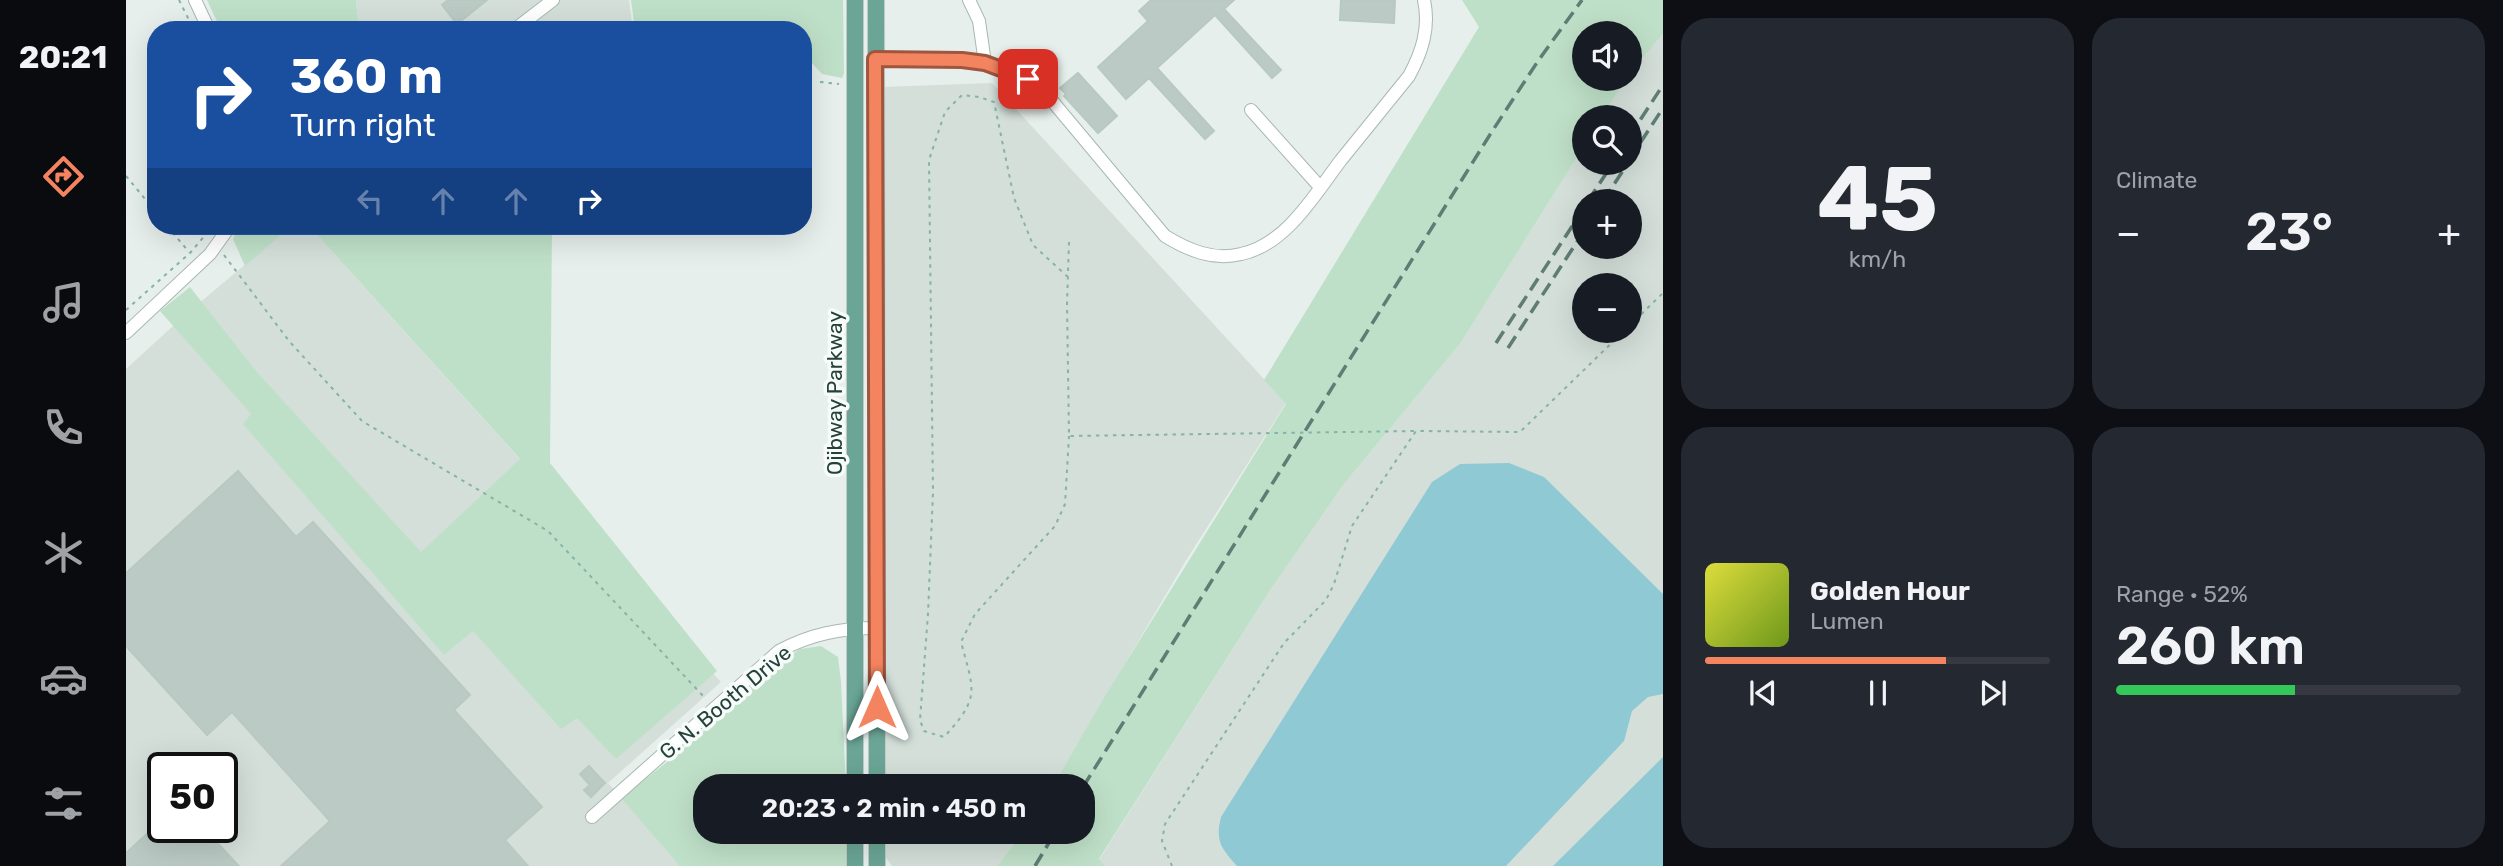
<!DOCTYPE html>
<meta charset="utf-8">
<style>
:root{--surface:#171b24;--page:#242831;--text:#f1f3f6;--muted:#9ea1a6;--line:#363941;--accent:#f4845f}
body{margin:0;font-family:Rubik,sans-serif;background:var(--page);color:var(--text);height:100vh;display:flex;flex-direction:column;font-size:26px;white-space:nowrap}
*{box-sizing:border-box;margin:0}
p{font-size:23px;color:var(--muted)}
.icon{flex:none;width:38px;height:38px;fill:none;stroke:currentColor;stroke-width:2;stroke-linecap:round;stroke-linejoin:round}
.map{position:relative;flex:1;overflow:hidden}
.panel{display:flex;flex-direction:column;gap:18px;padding:18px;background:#0d0f14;width:840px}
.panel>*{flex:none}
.hud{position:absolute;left:21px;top:21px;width:665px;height:214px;border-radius:28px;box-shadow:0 7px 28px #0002;background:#1a4fa0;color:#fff;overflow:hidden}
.buttons{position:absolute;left:1446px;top:21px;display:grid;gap:14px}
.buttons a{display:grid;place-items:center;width:70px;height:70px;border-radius:50%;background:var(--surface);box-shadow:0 7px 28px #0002;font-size:35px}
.speed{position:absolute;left:21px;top:752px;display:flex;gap:14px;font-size:35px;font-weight:700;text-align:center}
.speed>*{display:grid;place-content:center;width:91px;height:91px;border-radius:50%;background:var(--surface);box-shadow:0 7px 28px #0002;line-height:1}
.speed .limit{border:4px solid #111;border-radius:10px;background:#fff;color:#111}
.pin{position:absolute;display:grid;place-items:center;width:60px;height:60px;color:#fff;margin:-30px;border-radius:14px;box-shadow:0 4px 10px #0006}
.me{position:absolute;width:77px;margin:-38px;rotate:0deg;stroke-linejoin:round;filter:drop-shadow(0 0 5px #0008)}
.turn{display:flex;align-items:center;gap:24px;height:147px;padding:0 28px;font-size:32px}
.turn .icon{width:91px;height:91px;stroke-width:2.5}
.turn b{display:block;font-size:49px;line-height:60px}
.lanes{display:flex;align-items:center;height:66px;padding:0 28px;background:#0003;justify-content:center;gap:35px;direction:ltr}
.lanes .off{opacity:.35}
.big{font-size:52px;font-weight:600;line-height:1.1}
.panel .card{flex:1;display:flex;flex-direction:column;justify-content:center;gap:10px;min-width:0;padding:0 24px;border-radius:28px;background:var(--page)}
.panel .dial{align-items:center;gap:0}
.dial b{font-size:91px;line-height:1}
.song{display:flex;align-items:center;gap:21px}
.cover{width:84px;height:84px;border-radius:10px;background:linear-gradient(135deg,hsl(60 70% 55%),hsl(80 70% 35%))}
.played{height:7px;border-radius:4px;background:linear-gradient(90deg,var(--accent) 70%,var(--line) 70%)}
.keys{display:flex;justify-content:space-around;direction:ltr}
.heat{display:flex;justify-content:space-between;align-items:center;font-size:38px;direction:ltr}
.charge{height:10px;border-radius:5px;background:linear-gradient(90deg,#34c759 52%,var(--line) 0)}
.panel .tiles{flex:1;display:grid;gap:18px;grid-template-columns:repeat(2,1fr)}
.trip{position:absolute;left:567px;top:774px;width:402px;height:70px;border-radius:28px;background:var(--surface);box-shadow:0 7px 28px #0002;font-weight:600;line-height:70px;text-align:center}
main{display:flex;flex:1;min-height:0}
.tabs{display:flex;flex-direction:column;width:126px;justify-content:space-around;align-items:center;background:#090b0e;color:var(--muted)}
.tabs .icon{width:49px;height:49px}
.tabs .on{color:var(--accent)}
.tabs b{font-size:32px;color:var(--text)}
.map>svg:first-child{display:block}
.built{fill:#d4dfda;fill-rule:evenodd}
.green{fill:#bfe0c8}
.water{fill:#8ec9d4}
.building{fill:#bbcac4;stroke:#b8c9c2;stroke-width:2}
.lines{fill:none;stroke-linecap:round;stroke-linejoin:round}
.minor-casing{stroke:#a8b8b2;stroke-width:14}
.major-casing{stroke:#c2cac8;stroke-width:18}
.path{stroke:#86b3a5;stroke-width:2;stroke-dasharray:3.5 5;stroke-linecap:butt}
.minor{stroke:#fff;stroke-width:12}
.major{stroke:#6aa596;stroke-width:16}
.rail{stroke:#5f7d75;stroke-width:3.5;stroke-dasharray:14 7;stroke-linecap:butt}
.route-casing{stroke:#9f563e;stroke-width:18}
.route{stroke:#f4845f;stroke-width:12}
.labels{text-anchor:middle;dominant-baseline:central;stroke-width:7;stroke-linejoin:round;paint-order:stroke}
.street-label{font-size:21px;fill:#24423a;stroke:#f7fbf9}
</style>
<main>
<nav class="tabs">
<b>20:21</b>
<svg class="icon on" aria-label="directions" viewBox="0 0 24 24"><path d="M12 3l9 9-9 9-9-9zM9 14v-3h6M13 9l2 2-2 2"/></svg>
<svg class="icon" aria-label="music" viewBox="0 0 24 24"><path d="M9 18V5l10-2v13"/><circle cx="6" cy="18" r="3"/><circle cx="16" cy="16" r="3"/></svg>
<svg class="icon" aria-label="phone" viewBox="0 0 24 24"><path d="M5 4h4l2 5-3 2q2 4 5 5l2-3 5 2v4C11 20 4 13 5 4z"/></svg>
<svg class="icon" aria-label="climate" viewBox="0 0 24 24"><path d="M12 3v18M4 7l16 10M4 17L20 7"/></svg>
<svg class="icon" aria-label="car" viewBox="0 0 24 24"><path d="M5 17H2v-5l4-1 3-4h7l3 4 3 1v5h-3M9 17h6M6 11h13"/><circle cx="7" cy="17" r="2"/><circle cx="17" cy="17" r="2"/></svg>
<svg class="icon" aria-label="filters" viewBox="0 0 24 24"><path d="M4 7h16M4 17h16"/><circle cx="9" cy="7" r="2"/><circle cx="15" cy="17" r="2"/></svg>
</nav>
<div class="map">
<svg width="1537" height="866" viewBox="0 0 1537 866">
<rect width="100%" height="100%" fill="#e6efeb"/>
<path class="built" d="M230,0h273l4,30h-274z
M1537,34v832h-558l-6,-6 172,-271 73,-105 116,-140 124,-198v17h45v-46h-27l24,-38h3v-5zM1458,201h45v46h-45zM1458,285h45v46h-45z
M866,83l294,320 -101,159 -132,224h-169l-1,-699z
M165,226h18l412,456 -113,101 77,83h-559v-497l59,-54zM37,768h59v60h-59z
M758,831h140l-27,35h-105l-8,-11z"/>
<path class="green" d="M81,0h149l3,30h-138z
M505,0h212l1,73 -2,5 -20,-4 -19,-20v-24h-168z
M1336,0h201v34l-34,40v-41h-45v46h42l-24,38h-18v29l-124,198 -116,140 -73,105 -172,270 6,7h-108l27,-35h59v-45h-30l52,-90 181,-292 -22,-24 215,-353z
M113,226h52l-46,40 -12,-27z
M183,226h243l-2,237 167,208 -101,88 -39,-41 -16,11 -88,-98 -29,24 -201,-231 8,-10 -91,-103 30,-24 66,84 165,181 99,-93z
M695,646l17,11 3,25 5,104h-141v45h142l-1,35h-166l-59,-68 70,-55 77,-72 32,-22z"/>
<path class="water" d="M1383,463l35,14 119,117v100l-15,3 -16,14 -8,30 -118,125h-269c-16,-18 -22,-25 -16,-49l211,-335 28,-18z
M1537,757v109h-110z"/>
<path class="building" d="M322,0h39l-30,24 -15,-19z
M1025,0h83l-10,9 57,61 -9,8 -57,-63 -58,53 57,63 -9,8 -56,-61 -23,21 -28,-32 50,-46 -9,-10z
M1215,0h54l-1,23 -54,-3z
M952,73l39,43 -19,17 -34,-37 2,-2 -6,-6z
M112,471l58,66 17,-15 157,173 -16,15 88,97 -37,33 23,26h-247l49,-45 -98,-109 -25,23 -81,-89v-73z
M463,766l16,17 -14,14 -7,-7 6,-5 -10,-11z
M37,819v9h40l36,38h-113v-13z"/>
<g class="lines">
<defs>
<path id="minor" d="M69,0l14,30
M843,0l10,21 6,42
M388,30l39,-30
M749,59c62,1 115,-6 168,31l122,146c23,14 48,25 76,18 45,-9 74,-60 100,-94 23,-28 45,-56 68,-84 13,-24 21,-48 15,-76
M1125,110l69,77
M0,333l84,-79 20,-28
M466,817l187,-166c32,-17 62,-23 99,-23"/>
<path id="major" d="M729,0v786
M750,0l1,786
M751,831v35
M729,866v-35"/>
</defs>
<use href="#minor" class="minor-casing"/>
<use href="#major" class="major-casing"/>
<path class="path" d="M53,0l15,30
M694,82l19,2
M0,176l30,36
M41,226l22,26
M943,242l-2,61 2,133 346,-5
M98,255l65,86 73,80 186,110 158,168
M942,277l-35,-32 -19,-47 -20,-96 -15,-5 -17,-2 -17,17 -16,48 4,332 -5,122 -8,106 4,11 20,6c37,-40 30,-46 17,-95l14,-28 80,-88 10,-22 4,-68
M0,310l64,-57 23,-27
M1503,326l34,-33
M1046,866l-10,-25 3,-17 119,-181 42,-43 8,-16 18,-58 64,-95 104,1 104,-101"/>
<use href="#minor" class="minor"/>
<use href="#major" class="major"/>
<path class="rail" d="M1503,137l34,-52
M1503,160l34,-52
M1462,201l25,-38
M1477,201l25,-38
M1370,343l88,-135
M1382,348l76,-117
M957,787l408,-654 47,-72 44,-61
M909,866l21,-35"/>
</g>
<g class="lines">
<defs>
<path id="route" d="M751,707l-2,-648 87,1 23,3 43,16"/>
</defs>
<use href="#route" class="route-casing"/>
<use href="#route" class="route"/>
</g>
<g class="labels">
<g class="street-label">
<text transform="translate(708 393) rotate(-90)">Ojibway Parkway</text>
<text transform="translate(599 702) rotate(-40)">G. N. Booth Drive</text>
</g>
</g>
</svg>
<div class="buttons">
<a><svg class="icon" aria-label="sound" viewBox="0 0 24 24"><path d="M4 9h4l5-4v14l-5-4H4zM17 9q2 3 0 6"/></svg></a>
<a><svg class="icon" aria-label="search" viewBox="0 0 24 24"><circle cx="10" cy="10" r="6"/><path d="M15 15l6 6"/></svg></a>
<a>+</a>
<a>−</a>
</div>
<div class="speed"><div class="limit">50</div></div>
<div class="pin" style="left:902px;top:79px;background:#d93025"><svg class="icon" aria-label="arrive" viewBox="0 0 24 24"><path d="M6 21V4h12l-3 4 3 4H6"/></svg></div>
<svg class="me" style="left:751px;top:707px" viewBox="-20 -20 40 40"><path d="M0-17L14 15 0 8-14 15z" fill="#f4845f" stroke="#fff" stroke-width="4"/></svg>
<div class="trip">20:23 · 2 min · 450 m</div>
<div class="hud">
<div class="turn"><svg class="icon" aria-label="right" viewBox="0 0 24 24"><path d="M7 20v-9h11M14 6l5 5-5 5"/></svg><div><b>360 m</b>Turn right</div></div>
<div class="lanes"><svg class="icon off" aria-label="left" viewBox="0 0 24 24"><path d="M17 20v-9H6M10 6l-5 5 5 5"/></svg><svg class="icon off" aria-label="ahead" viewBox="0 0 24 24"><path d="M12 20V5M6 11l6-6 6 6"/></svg><svg class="icon off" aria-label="ahead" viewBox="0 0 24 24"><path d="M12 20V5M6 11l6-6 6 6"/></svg><svg class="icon" aria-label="right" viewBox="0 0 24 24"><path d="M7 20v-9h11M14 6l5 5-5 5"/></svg></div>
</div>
</div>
<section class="panel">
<div class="tiles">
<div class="card dial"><b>45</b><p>km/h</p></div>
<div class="card"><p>Climate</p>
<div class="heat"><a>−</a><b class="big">23°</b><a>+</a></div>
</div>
<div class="card">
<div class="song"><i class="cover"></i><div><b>Golden Hour</b><p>Lumen</p></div></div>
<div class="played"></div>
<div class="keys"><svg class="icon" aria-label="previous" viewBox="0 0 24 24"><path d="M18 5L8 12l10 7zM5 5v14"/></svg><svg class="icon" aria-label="pause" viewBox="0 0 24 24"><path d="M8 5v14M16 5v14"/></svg><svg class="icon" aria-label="next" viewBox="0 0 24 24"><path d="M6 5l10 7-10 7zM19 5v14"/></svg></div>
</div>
<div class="card"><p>Range · 52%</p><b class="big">260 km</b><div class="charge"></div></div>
</div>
</section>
</main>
